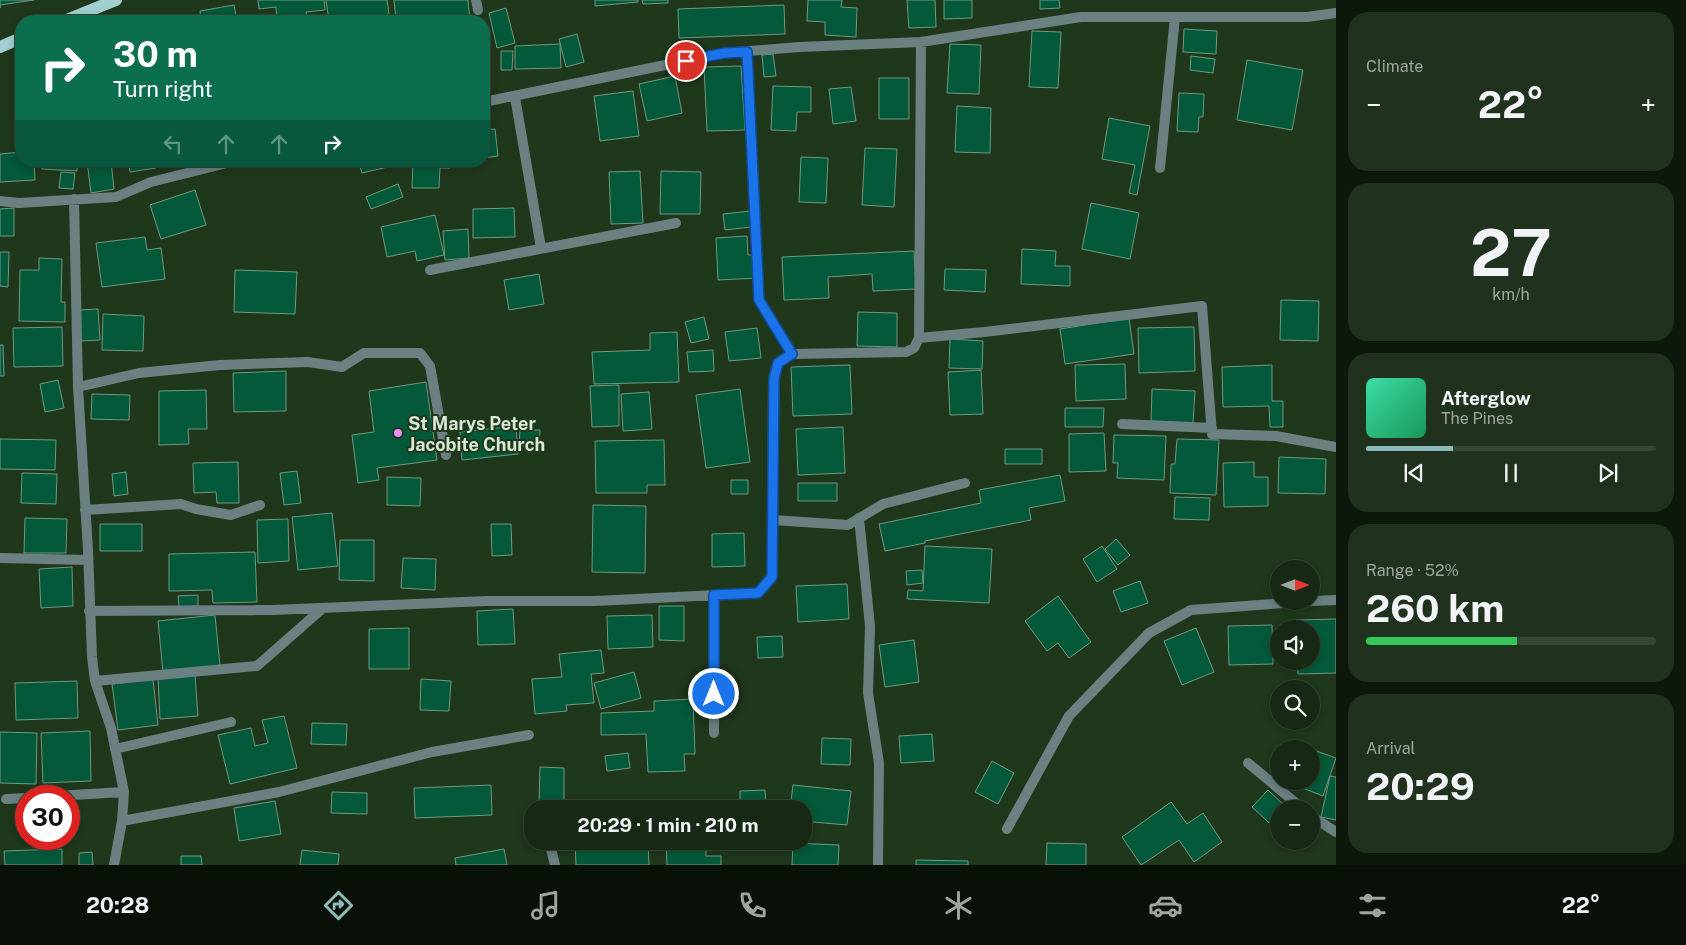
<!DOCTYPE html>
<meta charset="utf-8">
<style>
:root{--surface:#172914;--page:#20311d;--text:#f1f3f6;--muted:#9ea6a0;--line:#364534;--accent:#8bbbb9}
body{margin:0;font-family:"Public Sans",sans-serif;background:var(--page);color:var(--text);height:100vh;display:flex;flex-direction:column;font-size:19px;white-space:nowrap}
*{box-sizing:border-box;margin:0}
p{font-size:16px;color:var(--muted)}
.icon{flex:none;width:28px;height:28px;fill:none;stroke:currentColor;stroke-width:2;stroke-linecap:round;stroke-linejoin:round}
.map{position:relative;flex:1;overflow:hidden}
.drawer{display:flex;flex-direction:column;gap:12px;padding:12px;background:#0d170b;width:350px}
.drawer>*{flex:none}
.hud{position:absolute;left:15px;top:15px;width:475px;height:152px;border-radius:20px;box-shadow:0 2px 8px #0003,0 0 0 1px var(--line);background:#0b6e4f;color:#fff;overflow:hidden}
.needle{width:32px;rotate:90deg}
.tools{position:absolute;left:1270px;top:560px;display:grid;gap:10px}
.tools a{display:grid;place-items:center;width:50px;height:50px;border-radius:50%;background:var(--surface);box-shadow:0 2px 8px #0003,0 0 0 1px var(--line);font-size:25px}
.speed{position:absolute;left:15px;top:785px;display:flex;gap:10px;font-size:25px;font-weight:700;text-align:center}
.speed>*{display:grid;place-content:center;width:65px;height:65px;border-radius:50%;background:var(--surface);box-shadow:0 2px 8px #0003,0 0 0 1px var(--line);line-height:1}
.speed .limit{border:8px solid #d22;background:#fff;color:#111}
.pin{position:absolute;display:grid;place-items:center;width:42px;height:42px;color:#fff;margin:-21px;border:2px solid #fff;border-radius:50%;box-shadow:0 1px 5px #0007}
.me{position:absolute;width:55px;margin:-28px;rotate:0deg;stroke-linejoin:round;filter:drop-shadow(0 0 4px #0008)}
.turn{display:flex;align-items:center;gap:18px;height:105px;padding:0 15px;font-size:22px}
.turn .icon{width:65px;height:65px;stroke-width:2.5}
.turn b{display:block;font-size:35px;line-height:42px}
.lanes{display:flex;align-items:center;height:48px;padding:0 15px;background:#0003;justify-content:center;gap:25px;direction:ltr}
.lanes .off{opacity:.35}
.big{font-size:38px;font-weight:700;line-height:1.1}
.drawer .widget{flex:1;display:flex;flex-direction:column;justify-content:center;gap:8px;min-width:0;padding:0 18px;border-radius:20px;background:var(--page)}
.drawer .dial{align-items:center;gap:0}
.dial b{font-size:65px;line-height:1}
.song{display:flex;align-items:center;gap:15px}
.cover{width:60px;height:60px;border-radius:8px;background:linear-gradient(135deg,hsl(160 70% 55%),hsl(150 70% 35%))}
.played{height:5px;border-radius:2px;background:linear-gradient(90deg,var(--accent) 30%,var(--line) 30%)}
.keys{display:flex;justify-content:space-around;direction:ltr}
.heat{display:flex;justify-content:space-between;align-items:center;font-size:28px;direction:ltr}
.charge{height:8px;border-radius:4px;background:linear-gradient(90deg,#34c759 52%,var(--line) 0)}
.trip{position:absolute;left:524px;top:800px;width:288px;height:50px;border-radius:20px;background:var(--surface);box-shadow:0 2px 8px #0003,0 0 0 1px var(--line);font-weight:700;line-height:50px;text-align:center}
.tab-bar{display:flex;height:80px;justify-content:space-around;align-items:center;background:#091008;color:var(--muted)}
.tab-bar .icon{width:35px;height:35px}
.tab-bar .selected{color:var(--accent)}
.tab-bar b{font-size:22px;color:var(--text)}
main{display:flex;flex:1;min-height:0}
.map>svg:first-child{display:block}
.building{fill:#04593a;stroke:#6f9983}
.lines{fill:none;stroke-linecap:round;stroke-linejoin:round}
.street{stroke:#6a8081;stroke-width:10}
.primary{stroke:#a1cfd2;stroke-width:12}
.route-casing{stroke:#114b97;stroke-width:12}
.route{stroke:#1a73e8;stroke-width:9}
.poi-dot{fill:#ea8dfc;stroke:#1f371b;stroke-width:2}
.labels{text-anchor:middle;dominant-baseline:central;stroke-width:4;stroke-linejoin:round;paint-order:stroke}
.poi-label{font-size:18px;font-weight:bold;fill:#dae9d7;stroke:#1f371b;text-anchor:start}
</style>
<main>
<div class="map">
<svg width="1336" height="865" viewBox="0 0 1336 865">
<rect width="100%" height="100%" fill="#1f371b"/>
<path class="building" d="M0,0h34l-34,5v3z
M258,0h66l1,10 -19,2 2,9h-31l-1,-14 -17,2z
M326,0h61l3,21h-61z
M394,0h74l2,21h-74z
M595,0h43v2l-43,4z
M642,0h26v3l-25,1z
M808,0h34l-1,7 16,1 -1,29 -31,-2v-13l-18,-1z
M907,0h28l1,27 -27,1z
M944,0h28v18l-28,1z
M1040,0h19l1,8 -20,1z
M234,5l3,16h-36l-1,-10z
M784,5l1,29 -106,4 -1,-29z
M506,8l9,35 -18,5 -8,-35z
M1184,29l33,2 -1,23 -33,-2z
M1032,31l29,1 -3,56 -29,-1z
M577,34l7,28 -18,5 -7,-28z
M560,44l1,24 -46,1v-23z
M950,44l31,1 -2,49 -32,-1z
M501,51h12l-1,19h-11z
M773,54l3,22 -12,1 -2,-22z
M1191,56l24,3 -2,14 -23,-3z
M1247,60l56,10 -11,60 -55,-10z
M19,61h2v23z
M741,66l4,64 -38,1 -3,-64z
M675,76l7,37 -35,8 -8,-37z
M879,78h30v41h-30z
M773,86l38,1v25h-14l-1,19 -25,-1z
M851,87l5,34 -23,3 -4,-35z
M633,91l6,45 -39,5 -6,-45z
M1179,93l25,1 -1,23h-4l-1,15 -21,-1z
M957,106l34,2 -1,45 -35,-1z
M1109,118l41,8 -13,69 -8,-2 6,-28 -33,-6z
M495,129l3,27 -14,2v-28z
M865,148l32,1 -3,58 -32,-2z
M21,152v9h13l1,19 -35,2v-28z
M801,157l27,1 -2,45 -27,-1z
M42,161h35v10l-35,-2z
M87,161h24l3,28 -23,4z
M128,161h27l1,7 -26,4z
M358,161h29l1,6 -26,6z
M413,161h37v7h-10l-1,20h-27z
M640,171l3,52 -32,1 -2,-52z
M661,171l40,1 -1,42h-40z
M61,172l14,1 -2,16 -14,-1z
M398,184l5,13 -32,12 -5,-12z
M195,190l11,35 -45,14 -11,-34z
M1091,203l48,10 -9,46 -48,-10z
M14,208v28h-14v-27z
M514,208l1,29 -42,1v-29z
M750,211l1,16 -26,3 -2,-16z
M435,215l9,40 -27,6 -2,-10 -28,6 -6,-30z
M468,229l1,29 -24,2 -2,-29z
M747,236l1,19h9l1,23 -40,2 -2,-42z
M145,237l2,13 14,-2 4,31 -63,8 -6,-44z
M1022,249l34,2 -1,15h15v20l-49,-2z
M914,251l2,38 -43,2 -1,-17 -44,3 1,21 -45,2 -2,-43z
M0,252h9l-1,35 -8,-1z
M39,258l23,1 -1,43h4v20l-46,-1 1,-51h19z
M945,269l41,1 -1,22 -41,-2z
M235,270l62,2 -2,42 -61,-2z
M539,274l5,30 -35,6 -5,-30z
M1281,300l38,1 -1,40 -38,-1z
M98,309l2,31 -19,1 -3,-31z
M858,312l39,1v34l-40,-1z
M103,314l41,2 -1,35 -41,-1z
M704,317l5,22 -18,4 -6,-21z
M1129,318l5,36 -69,10 -5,-35z
M62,327l1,39 -49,1 -1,-39z
M1194,327l1,44 -56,2 -1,-45z
M757,328l4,30 -32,3 -4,-29z
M677,332l2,50 -85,2 -2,-32 58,-2v-17z
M950,339l33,2 -1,28 -33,-1z
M0,345h3l1,31h-4z
M713,350l1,21 -25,1 -2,-20z
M1125,364l1,35 -50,2 -1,-36z
M850,365l2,49 -59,2 -2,-49z
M1272,365v36h11v26h-13l-1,-21 -46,1 -1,-40z
M981,370l2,44 -33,1 -2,-43z
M286,371v40l-52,1 -1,-39z
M58,380l6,28 -19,4 -5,-28z
M426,382l11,78 -60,8 2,12 -21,3 -6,-48 22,-3 -5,-41z
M619,385v41l-27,1 -2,-41z
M740,389l10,73 -44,6 -10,-73z
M1152,389l43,2 -2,32 -42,-2z
M206,390l1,39h-19l1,15 -30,1v-54z
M649,392l3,37 -29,2 -2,-37z
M92,394l38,1 -1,25 -38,-1z
M1065,408h39l-1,19h-38z
M516,426l2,28 -56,6 -2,-28z
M843,427l2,46 -47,2 -2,-46z
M520,430h20l-1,17 -20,-1z
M1104,433l2,38 -37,1v-38z
M1114,435l52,1 -2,44 -47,-2 1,-15h-5z
M0,439l56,1 -1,30 -55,-1z
M1177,439l42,1 -3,55 -46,-2 1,-29h4z
M664,440l1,45h-18v8h-51l-1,-52z
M1005,449h37v15h-37z
M1279,457l47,2 -1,35 -47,-1z
M238,462l1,41h-22l-1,-11 -22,1 -1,-30z
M1254,462v15h14v29l-44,1 -1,-44z
M297,471l4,32 -17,2 -4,-32z
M126,472l2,22 -14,2 -2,-22z
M22,473l35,1 -1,30 -35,-1z
M1060,475l5,26 -36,7 2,12 -106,21v2l-40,8 -6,-27 102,-21 -2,-13z
M387,477l34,1 -1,28 -33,-1z
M731,480h17v14h-17z
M798,483h39v18h-39z
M1175,497l35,1 -1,22 -35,-1z
M593,505l53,1 -1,67 -53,-1z
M332,513l6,53 -40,4 -6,-53z
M25,518l42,1 -1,34h-42z
M288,519l1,42 -31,2 -1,-43z
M100,524h42v27h-42z
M491,524h20l1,31 -20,1z
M744,533l1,33 -33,1v-33z
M1116,539l14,16 -12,10 -13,-16z
M340,540h34v41l-35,-1z
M925,546l67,3 -3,54 -82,-4 1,-9 15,1z
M1102,546l15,23 -20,13 -14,-23z
M255,552l2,50 -44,1 -1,-13 -43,1v-37z
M403,558l33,1 -1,31 -34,-2z
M72,567l1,39 -32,2 -2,-39z
M922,570l1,13 -16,2 -1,-14z
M1140,581l8,22 -27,9 -8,-21z
M847,584l2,35 -51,3 -2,-36z
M198,595v11l-19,1 -1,-11z
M1058,596l33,46 -22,16 -11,-15 -11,8 -22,-30z
M659,606h25v35l-25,-1z
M513,609l2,35 -37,1 -1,-34z
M215,615l5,51 -57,6 -5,-51z
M652,615l1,32 -45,2 -1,-33z
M1336,619v54l-38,1 -1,-13h14v-32h-15v-9z
M1272,625l1,39 -44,1 -1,-39z
M409,628v41h-40v-40z
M1196,628l18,44 -32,13 -18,-44z
M782,636l1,21 -25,1 -1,-21z
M914,640l5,42 -34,5 -6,-42z
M601,650l3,23 -13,1 3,29 -28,2 1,6 -32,3 -3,-35 30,-2 -3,-23z
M634,672l7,26 -40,11 -7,-26z
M195,675l3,41 -38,3 -2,-42z
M153,679l5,46 -40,5 -6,-46z
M421,679l30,2 -2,30 -29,-1z
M77,681l1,37 -62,2 -1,-37z
M693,699l2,55h-11l1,17 -37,1 -2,-38 -45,1v-22l53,-2v-10z
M284,716l13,52 -67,16 -12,-49 33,-7 4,18 13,-3 -6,-23z
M312,723l35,1 -1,21 -35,-1z
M90,731l1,50 -48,2 -2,-50z
M0,732l37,1 -1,51 -36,-1z
M932,734l2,27 -33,2 -2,-27z
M822,738l29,1 -1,26 -29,-1z
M1290,741l21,8h-23z
M1311,749l25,9 -13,38 -39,-15h27z
M628,753l2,15 -23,3 -2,-15z
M992,761l22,12 -16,31 -23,-12z
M540,767l24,1v36l-25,-1z
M1330,776l6,1v43l-15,-3z
M491,785l1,30 -77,3 -1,-30z
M793,785l58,6 -4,34 -45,-4v-12h-12z
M765,790l1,13 -26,1v-13z
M1268,790l20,19h-9v23l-27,-25z
M332,792l35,1v21l-36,-1z
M275,801l6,33 -42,7 -5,-33z
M1171,802l16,22 16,-11 19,29 -28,20 -15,-22 -38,25 -19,-28z
M667,806h19v3h-19z
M575,841h73l1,24h-73z
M666,841h40v15h15v9h-54z
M793,843l46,2 -1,20h-46z
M1047,843l39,1v21h-40z
M62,849v16h-57l-1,-14z
M504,849l3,16h-51l-1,-7z
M302,850l37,4 -1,11h-38z
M92,852l1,13h-14v-12z
M181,856h20l1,9h-21z
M916,860l52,1v4h-52z"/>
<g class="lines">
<path class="street" d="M476,0l2,10
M747,52l12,248 33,54
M515,97l26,151
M484,102l240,-49 76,-6 121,-5 160,-25h226l29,-4
M1160,168l15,-151
M74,199l4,188 10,163 4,107 3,24 16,47 13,64 -2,29 -8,44
M0,201l19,2 97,-6 35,-15 84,-21
M430,270l246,-47
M919,338l65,-6 218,-26 10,128 64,2 60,11
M78,387l61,-14 81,-8 88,-3 34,5 22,-14h56l10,13 16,89
M1122,424l90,4
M85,510l96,-6 15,5 35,6 29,-10
M859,518l11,108 -2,67 11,70 -1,102
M773,520l75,5 35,-21 82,-21
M0,558l88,2
M714,595v138
M1311,601l25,-1
M89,611l184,-1 213,-9h109l163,-8 14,-16 1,-198 5,-16 14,-9 114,-2 8,-4 5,-10 2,-296
M95,681l162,-15 66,-58
M115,749l116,-27
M1248,763l55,46
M55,796l69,-4
M6,799l20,-1
M1311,816l25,16
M122,821l157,-29 153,-40 97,-17
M1007,829l62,-113 80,-83 42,-23 120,-9
M549,841l6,24"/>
<path class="primary" d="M64,21l52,-21
M0,47l21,-9"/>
</g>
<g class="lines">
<defs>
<path id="route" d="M686,61l38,-8 23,-1 12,248 33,54 -14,9 -4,16 -2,198 -14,16 -44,2v99"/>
</defs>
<use href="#route" class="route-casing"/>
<use href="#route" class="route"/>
</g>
<circle class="poi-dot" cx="398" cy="433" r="5"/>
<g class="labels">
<g class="poi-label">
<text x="408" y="423">St Marys Peter<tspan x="408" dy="21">Jacobite Church</tspan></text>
</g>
</g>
</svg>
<div class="tools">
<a><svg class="needle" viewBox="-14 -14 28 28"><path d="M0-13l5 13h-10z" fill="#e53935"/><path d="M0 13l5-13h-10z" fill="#9ea6a0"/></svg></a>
<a><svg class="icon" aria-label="sound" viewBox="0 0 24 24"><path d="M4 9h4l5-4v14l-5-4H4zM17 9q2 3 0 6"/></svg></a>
<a><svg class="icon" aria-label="search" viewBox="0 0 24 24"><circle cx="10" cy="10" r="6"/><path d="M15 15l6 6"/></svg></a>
<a>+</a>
<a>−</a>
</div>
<div class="speed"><div class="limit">30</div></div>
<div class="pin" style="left:686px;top:61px;background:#d93025"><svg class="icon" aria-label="arrive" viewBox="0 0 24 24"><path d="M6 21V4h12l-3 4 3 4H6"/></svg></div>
<svg class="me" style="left:714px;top:694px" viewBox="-20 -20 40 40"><circle r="17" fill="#1a73e8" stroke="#fff" stroke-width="3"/><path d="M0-11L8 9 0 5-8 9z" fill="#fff"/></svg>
<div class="trip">20:29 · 1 min · 210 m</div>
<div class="hud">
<div class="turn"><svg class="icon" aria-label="right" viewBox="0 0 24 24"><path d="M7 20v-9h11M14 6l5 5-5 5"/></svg><div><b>30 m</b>Turn right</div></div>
<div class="lanes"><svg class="icon off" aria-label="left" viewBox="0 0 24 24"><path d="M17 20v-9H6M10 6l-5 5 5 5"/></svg><svg class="icon off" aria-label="ahead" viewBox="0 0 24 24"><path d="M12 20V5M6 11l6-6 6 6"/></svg><svg class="icon off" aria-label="ahead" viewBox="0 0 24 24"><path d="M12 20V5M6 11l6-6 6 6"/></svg><svg class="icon" aria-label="right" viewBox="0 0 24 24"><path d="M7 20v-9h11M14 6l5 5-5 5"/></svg></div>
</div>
</div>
<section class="drawer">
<div class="widget"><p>Climate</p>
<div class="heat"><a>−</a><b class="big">22°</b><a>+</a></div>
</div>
<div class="widget dial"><b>27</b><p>km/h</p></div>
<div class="widget">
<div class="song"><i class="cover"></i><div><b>Afterglow</b><p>The Pines</p></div></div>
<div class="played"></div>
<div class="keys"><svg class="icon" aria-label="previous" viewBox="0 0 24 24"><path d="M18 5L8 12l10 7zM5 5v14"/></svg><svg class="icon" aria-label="pause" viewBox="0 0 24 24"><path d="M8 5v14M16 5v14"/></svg><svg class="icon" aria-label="next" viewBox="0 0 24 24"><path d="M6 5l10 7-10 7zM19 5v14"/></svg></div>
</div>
<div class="widget"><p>Range · 52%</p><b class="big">260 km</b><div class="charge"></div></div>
<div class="widget"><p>Arrival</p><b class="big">20:29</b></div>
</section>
</main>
<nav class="tab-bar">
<b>20:28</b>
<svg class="icon selected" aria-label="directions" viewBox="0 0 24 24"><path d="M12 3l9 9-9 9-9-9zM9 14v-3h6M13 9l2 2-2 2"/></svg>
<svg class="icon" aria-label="music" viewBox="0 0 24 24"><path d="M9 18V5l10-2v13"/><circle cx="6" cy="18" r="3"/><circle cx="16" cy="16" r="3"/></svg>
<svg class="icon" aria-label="phone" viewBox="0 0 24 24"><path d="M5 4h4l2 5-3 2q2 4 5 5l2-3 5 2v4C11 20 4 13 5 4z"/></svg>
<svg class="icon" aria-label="climate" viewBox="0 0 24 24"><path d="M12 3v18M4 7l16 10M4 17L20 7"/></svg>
<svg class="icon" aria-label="car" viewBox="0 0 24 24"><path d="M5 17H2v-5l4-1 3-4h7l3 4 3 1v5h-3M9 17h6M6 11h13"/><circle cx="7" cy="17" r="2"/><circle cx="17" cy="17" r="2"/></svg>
<svg class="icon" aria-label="filters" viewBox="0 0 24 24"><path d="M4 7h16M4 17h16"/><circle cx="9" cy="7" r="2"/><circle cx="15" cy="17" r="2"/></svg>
<b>22°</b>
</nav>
